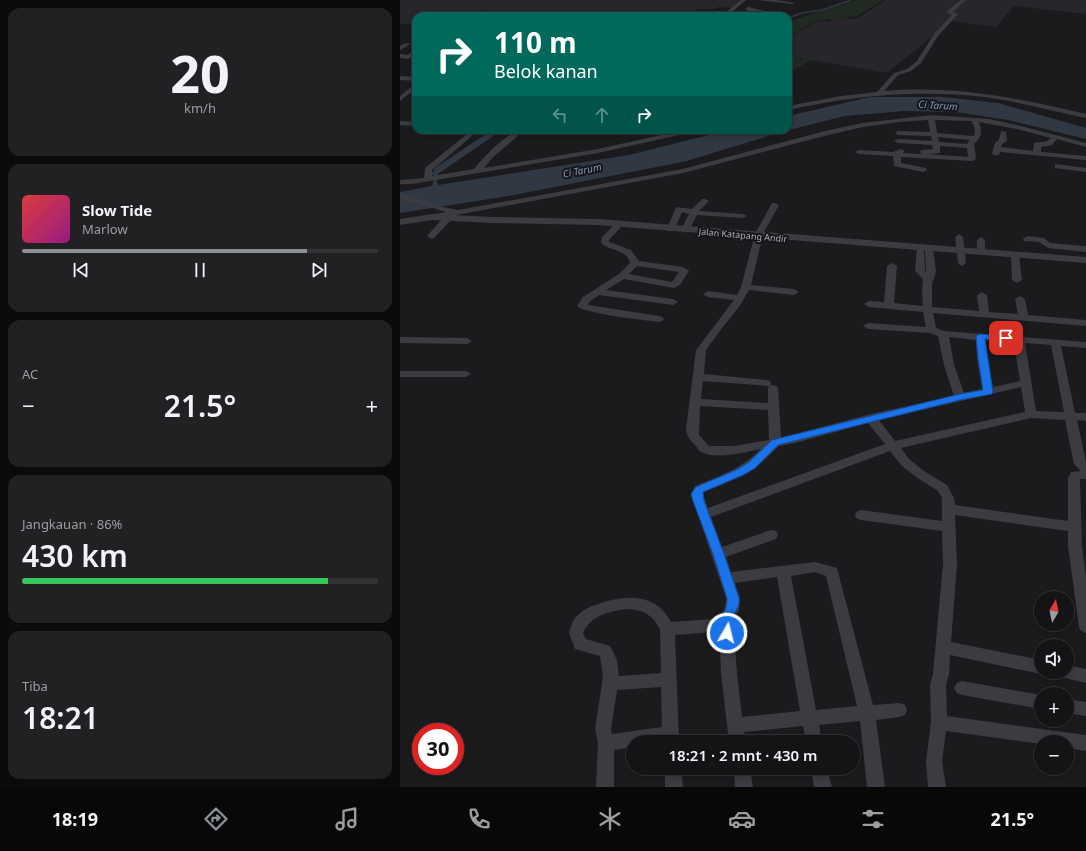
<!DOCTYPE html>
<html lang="id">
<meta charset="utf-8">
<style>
:root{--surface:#141416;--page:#212123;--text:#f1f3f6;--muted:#9d9ea1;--line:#333335;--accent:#8c9099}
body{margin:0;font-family:"Noto Sans",sans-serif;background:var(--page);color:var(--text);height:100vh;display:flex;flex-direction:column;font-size:15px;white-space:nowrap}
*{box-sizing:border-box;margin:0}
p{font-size:13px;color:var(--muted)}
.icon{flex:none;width:22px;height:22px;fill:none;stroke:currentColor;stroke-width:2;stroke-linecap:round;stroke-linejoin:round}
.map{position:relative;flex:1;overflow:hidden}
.drawer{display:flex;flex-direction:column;gap:8px;padding:8px;background:#0b0b0c;width:400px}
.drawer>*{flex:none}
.guide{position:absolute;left:12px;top:12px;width:380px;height:122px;border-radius:12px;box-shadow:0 2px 6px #0003,0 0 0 1px var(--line);background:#00695c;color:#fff;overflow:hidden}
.needle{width:26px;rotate:9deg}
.controls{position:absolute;left:634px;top:591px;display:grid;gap:8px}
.controls a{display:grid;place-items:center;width:40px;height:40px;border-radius:50%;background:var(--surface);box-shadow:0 2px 6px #0003,0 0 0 1px var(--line);font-size:20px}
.speed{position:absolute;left:12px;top:723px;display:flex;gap:8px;font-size:20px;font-weight:700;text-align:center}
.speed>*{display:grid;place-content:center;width:52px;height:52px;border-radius:50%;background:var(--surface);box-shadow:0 2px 6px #0003,0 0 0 1px var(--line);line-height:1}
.speed .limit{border:6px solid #d22;background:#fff;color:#111}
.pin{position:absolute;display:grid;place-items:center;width:34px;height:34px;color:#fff;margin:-17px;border-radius:8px;box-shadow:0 2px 6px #0006}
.me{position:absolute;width:44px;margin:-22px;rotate:8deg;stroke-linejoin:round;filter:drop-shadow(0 0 3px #0008)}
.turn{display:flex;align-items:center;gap:14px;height:84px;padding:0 16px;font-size:18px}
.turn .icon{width:52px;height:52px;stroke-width:2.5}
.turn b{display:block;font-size:28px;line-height:34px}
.lanes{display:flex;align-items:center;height:38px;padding:0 16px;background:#0003;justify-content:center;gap:20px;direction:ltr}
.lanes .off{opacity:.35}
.big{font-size:30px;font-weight:600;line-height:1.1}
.drawer .widget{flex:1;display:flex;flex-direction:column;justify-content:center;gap:6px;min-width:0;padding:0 14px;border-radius:12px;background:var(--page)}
.drawer .dial{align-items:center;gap:0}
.dial b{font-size:52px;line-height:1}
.song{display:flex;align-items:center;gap:12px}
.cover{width:48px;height:48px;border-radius:6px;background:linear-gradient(135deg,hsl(0 70% 55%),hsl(310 70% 35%))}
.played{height:4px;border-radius:2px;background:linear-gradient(90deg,var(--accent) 80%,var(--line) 80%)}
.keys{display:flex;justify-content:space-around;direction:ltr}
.heat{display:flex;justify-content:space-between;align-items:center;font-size:22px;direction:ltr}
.charge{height:6px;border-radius:3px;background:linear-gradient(90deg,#34c759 86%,var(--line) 0)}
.trip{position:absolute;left:226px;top:735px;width:234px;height:40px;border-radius:20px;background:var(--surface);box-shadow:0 2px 6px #0003,0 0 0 1px var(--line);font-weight:600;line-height:40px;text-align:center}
.dock{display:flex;height:64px;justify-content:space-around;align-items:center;background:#080809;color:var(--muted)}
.dock .icon{width:28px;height:28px}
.dock .current{color:var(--accent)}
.dock b{font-size:18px;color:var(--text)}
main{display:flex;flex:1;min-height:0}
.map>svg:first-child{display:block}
.built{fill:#27262a}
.green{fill:#202922}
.water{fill:#2f3843}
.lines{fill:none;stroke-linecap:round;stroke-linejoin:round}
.stream{stroke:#2f3843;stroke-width:1.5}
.minor{fill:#3b3c42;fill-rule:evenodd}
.tertiary{fill:#3b3c42;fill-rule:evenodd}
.route{fill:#1a73e8;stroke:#114b97}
.labels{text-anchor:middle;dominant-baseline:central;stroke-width:4;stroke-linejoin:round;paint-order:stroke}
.far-street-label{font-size:9px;fill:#acb0bd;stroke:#161518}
.far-water-label{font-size:10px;font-style:italic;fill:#829bba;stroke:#161518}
</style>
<main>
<section class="drawer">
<div class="widget dial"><b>20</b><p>km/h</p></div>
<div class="widget">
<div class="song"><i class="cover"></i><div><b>Slow Tide</b><p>Marlow</p></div></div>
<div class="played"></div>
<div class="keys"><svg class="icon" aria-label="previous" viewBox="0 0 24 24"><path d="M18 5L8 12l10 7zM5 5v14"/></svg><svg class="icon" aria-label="pause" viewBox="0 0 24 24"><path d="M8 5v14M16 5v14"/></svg><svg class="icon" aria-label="next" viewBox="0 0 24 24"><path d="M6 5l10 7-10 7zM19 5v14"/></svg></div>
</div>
<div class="widget"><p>AC</p>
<div class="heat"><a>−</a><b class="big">21.5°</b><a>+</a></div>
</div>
<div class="widget"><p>Jangkauan · 86%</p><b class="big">430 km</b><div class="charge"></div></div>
<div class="widget"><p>Tiba</p><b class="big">18:21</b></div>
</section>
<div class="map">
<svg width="686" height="787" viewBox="0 0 686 787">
<rect width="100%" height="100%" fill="#1b1a1d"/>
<path class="built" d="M0,0h341l-9,8 -14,-1 -3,2h-19l-7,7h-151l2,-2 -60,-4 -12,6h-52v9l-16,-1z
M486,0h200v14l-72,-8 -18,21 -45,-6 -64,52 -99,-17v-17l28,-18 13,1 6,-5 21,2z"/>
<path class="green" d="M455,0h28l-26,16 -43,5 -19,13 -7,-1v-10l2,-2z
M388,56l14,3 3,-2 13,-1 -24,14 -6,-2z"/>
<path class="water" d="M470,97h73l55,6 88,25v11l-78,-19 -53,-8 -51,-1 -59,5 -64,16 -94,29 -173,34 -114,18v-21l32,-6 2,-7 -2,-6 3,-5 57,-38h10l-64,44 -2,3 2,8 191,-30 100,-25h59v-14z"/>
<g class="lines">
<path class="stream" d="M291,16l6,-5
M388,18l14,-5 20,-3 29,-10"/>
<path class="minor" d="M341,0h5l-14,12 12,1 4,-2 -3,-2 3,-2 17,4 -5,5h-4l2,-4 -5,-1 -6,5 -21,-2v-2z
M357,0h19l19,3 -2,1z
M561,0h5l-13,12 5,2 -20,22 -17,27 -10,8 -13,4 -14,16c73,-6 132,7 202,23v4c-37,-8 -73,-18 -111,-22 -63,-6 -125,0 -187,14v-4l53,-10 36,-4 17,-19 13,-4 10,-8 17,-27 18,-19 -5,-2v-2z
M6,43l5,1 -11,6v-4z
M16,50v4l-8,5 -8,-1v-4l7,1z
M0,76l16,1v4l-16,-1z
M16,83v5l-16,13v-5z
M531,115l58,4 28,6 69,18v4l-29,-8 -5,6 -11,2v5l45,4v4l-86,-8 -1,3h-6l-1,-2 3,-10 4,-3 2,-9 5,1 1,9 -5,3 -1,3 32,4 1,-8 13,-2 4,-3 -34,-9 -38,-7c4,11 2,15 -5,22l2,15 -4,2 -71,-4v6l25,5 1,2 -4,2 -29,-6 -1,-10 -34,-2 -4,-2 4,-2 34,2 8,-3 4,2 -2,2 19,1 -2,-2 1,-2 12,-1 -1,-4 -34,-2 -4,-2 4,-2 34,2 -1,-5 -33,-1 -3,-2 3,-2 32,1 -2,-12 -29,2 -36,5 -35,8 -145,38 -232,43 1,2 -1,2 -17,18 -3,1 -4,-3 17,-19 -11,2 -4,-2 1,-2 16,-3 -46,-14v-5l43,14 15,3 225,-41 142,-38 38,-8zM535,120l37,1 3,9 -1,6 -37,-3zM538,137l32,3 -3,4 -28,-2zM540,146l27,2 1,9 -41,-3 13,-1z
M0,121l16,1v4l-16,-1z
M72,130h7l-41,35 -6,5v6l42,-7c11,-13 34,-39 51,-39l-32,27 -9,11 114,-19 86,-19h12l-3,2 -95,21 -186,31h-12v-4l24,-2 1,-10z
M655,164l31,4v4l-31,-4z
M302,199h3l4,2 -10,10 44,3 4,2 -4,2 -46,-3 -8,15 -4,3 -4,-3 8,-16 -7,-2 -8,19h-6l-1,-2 9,-22 16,2z
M372,203h3l4,2 -16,29 -12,51 43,4 5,3 -5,3 -45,-5 -10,17 -17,21 -16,22 -2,24 62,6 4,1 1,2 -1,2 7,1 1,2 3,50 90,-24 83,-18 -10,-31 -6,-29 -8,-3 -62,-4 -5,-3 5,-3 58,4 -3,-15 -54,-5 -5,-3 5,-3 15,1 3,-36 5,-3 5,3 -3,37 29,3 -1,-14 1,-13 -8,-8 2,-25h6l1,2 1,22 1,2 -1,-23 4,-3 4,3 3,23 -4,12v23l47,4 -2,-16 5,-3 5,3 2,17 29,2 -3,-15 5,-3 5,3 3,16 58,5v6l-153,-13 3,15 8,3 142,11v6l-25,-2 14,67h11v8l-9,-1 9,42v17h-6l2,67 4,30v57l-5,-2 -2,-4 -11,-81v-15l-113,-16 2,49 -6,78 90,18v12h5l-5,2 -91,-19 -1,19 -3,11 1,31 139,19v16l-19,-3v-6h-26v2l-95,-13 -4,30 4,26h-18l-2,-26 5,-39 -1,-37 3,-11 10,-110 -1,-33 -81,-11 -5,-2 -1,-3 1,-3 5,-2 81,11v-23l-4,-7 -22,-14 -15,-12 -11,-14 -179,66 11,30 49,-17 5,1 2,4 -2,4 -50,18 5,15 84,-10 22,6 36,137 26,-2 6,2 2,5 -2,5 -6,2 -23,3 9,67h-18l-7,-66 -41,4 3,17h-16l-3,-16 -59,6 1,10h-16l-8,-69 -2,-43 -17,3 -27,2 4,107h-46v5l-19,3v37h-18l2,-44 -3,-14 8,-52 -3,-21 -25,-7 -6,-16c2,-7 4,-14 10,-19 5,-5 12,-8 19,-10 27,-10 59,-11 73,18l43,-3c9,-4 12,-11 12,-21l-35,-104 4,-8c27,-11 44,-16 66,-37 -15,3 -45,11 -60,3 -2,-1 -4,-5 -6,-7 -5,-5 -8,-8 -9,-16l10,-79 38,-50 -26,-3 -5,-3 5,-3 29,4 4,-8 14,-53zM549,337l27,3 1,18 5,31 -18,4 -10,-28zM586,340l28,3 6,38 -27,6 -6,-29zM625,343l26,2 13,67 -28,-1zM303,381l66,5 -1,2v15l-67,-4zM621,387l4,25 -130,29 -16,-21zM300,406l68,4 1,30 -35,6h-25l-10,-11zM631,418l34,2 9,44 7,7 -10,1 -3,6v43l-113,-16 -1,-7 -7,-13 -23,-14 -15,-12 -8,-11zM468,423l17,21 -177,64 -5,-14 1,-2 39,-16 13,-8 23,-22 16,-3zM415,572l11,4 31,130 -41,4 -25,-134zM377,577l23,134 -58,6 -5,-44 -4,-52 6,-11 1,-12 -5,-15zM228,609c15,1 25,6 32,20l1,44 -42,3 -2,-16 -7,-14 -24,-7 -3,-6c8,-18 27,-22 45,-24zM261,687l1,40 -50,7 -1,-5 6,-39z
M219,222l4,3 -14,15v2l22,8 8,11 44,6 6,4 -9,14 -6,3 -50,-9 -18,11 67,9 5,3 -5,3 -74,-10 -9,6 -2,4 71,11 3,1 2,2 -2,2 -3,1c-14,-2 -74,-8 -82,-16l6,-9 36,-23 11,-11c-4,-15 -20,-11 -29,-20l1,-6 14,-14zM237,266l42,6 -7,10 -43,-8z
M559,234l4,3 3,26 -4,3 -4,-3 -3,-26z
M627,236l17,2 6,5 36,3v6l-38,-4 -9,-6 -15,-1 -1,-2z
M581,237l4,3v12l-4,3 -4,-3v-12z
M615,252l4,3 3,25 -5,3 -5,-3 -1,-25z
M0,337l67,1 5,3 -5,3 -67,-1z
M0,371h66l5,3 -5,3h-66z
M667,665l19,4v14l-25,-6 -3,-5h9z
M562,681l79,14v14l-79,-14 -5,-2 -3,-5 3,-5z
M667,699l19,3v14l-19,-3z
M265,768h16l2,19h-18z
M334,768h16l3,19h-18z
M411,768h16l5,19h-18z"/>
<path class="tertiary" d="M33,214l59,3 106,2 488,38v6l-488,-38 -106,-2 -59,-3 -33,5v-6z"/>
</g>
<path class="route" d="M580,334l26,2 4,2 -4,3 -21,-2 8,53 -1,2 -32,6 -182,45 -23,23 -12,7 -40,17 1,9 20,53 15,44c1,11 -5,13 -7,22 -1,6 2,11 -1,16l-4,2 -5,-2c-7,-16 6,-23 5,-38l-14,-44 -20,-53 -2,-7 5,-7 40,-17 12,-7 24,-23 188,-46 23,-4 -5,-32 -2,-22z"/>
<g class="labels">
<g class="far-street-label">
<text transform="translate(343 235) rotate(5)">Jalan Katapang Andir</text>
</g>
<g class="far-water-label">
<text transform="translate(538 105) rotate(4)">Ci Tarum</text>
<text transform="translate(182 170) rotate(-11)">Ci Tarum</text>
</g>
</g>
</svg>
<div class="controls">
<a><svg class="needle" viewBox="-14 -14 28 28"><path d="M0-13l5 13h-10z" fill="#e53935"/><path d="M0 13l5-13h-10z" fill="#9d9ea1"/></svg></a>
<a><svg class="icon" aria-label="sound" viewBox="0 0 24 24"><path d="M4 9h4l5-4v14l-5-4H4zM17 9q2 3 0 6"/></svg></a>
<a>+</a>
<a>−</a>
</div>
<div class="speed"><div class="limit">30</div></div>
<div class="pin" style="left:606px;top:338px;background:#d93025"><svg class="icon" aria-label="arrive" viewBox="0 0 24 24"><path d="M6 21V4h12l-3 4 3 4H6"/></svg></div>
<svg class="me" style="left:327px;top:633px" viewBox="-20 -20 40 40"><circle r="17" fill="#1a73e8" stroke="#fff" stroke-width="3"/><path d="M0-11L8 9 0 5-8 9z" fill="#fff"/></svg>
<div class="trip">18:21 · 2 mnt · 430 m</div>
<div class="guide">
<div class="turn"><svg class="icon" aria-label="right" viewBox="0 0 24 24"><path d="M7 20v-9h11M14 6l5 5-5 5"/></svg><div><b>110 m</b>Belok kanan</div></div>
<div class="lanes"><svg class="icon off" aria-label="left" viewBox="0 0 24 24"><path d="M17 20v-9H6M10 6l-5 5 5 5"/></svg><svg class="icon off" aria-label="ahead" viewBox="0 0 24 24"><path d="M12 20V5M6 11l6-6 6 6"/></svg><svg class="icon" aria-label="right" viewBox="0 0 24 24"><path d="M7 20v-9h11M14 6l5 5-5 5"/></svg></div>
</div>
</div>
</main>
<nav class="dock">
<b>18:19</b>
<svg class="icon current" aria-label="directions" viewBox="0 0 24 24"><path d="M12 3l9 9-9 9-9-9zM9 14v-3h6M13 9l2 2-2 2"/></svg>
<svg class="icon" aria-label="music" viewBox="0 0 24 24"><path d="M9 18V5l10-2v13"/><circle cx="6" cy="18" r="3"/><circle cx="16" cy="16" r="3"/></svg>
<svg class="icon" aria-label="phone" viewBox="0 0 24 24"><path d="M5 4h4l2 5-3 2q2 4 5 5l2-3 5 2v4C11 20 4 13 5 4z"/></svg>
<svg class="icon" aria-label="climate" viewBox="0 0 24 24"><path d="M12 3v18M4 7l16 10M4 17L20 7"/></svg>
<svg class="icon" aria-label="car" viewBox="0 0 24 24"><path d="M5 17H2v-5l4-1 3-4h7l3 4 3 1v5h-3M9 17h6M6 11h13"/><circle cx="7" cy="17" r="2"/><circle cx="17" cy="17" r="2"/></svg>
<svg class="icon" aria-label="filters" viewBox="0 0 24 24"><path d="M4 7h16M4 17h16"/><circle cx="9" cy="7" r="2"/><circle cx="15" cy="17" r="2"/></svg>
<b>21.5°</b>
</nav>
